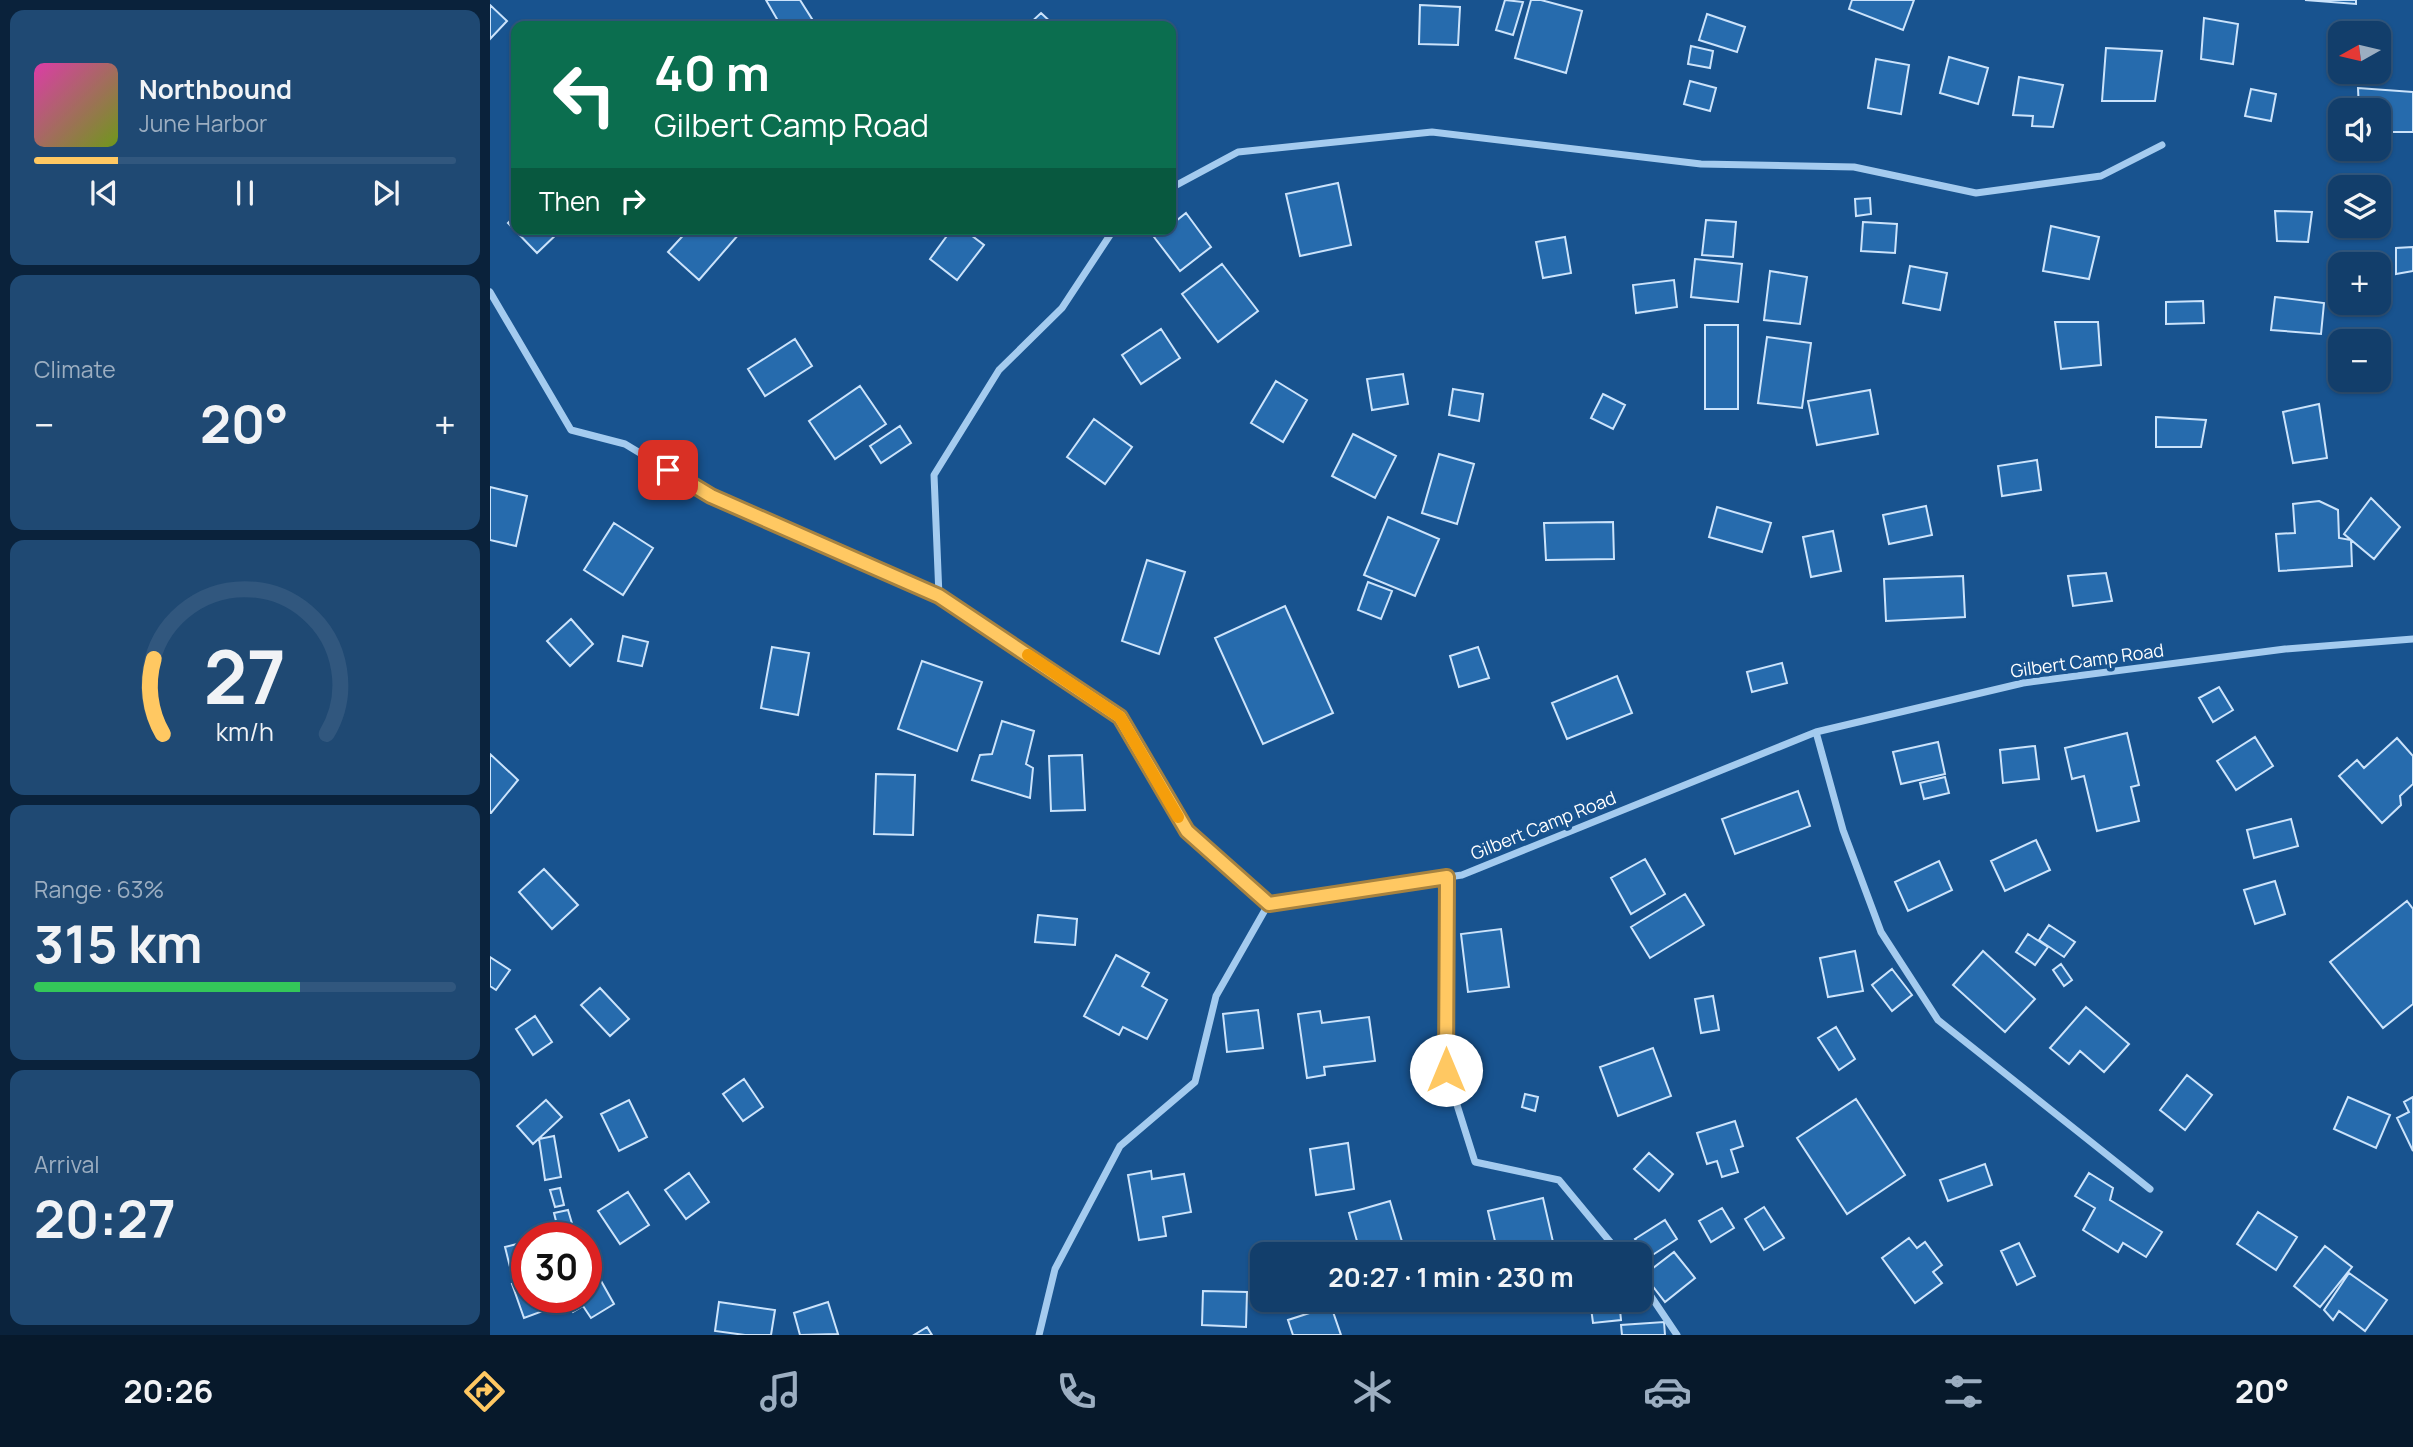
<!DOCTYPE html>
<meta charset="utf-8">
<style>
:root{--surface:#123e6b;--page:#1f4973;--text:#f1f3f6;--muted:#9caec1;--line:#31577e;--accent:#ffc862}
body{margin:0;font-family:Manrope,sans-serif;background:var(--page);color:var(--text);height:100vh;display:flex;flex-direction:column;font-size:26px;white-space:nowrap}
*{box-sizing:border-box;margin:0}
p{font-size:23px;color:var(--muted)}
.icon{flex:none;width:38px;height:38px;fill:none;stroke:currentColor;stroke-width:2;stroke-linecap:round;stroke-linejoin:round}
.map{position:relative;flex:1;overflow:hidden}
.panel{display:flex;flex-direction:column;gap:10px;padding:10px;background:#0a223b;width:490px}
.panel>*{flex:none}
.hud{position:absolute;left:21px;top:21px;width:665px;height:214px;border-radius:14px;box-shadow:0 2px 5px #0004,0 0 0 2px var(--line);background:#0b6e4f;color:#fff;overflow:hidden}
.needle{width:46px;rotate:262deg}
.tools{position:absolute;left:1838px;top:21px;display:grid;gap:14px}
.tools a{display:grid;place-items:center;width:63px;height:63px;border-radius:14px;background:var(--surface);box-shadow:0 2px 5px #0004,0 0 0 2px var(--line);font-size:35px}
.speed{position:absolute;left:21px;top:1222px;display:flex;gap:14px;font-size:35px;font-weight:700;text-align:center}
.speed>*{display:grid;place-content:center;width:91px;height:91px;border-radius:50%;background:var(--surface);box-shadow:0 2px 5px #0004,0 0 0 2px var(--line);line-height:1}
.speed .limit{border:10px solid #d22;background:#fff;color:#111}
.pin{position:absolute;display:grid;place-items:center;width:60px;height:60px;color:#fff;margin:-30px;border-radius:14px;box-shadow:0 4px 10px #0006}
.me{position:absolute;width:77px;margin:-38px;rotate:0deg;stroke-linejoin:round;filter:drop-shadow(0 0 5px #0008)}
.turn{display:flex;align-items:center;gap:24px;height:147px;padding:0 28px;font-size:32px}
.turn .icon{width:91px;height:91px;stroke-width:2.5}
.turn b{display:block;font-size:49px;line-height:60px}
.then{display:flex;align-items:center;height:66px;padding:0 28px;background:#0003;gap:14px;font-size:26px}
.big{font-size:52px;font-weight:700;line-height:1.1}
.panel .widget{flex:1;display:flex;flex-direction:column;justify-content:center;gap:10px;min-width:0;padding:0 24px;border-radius:14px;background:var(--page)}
.panel .dial{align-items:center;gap:0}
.dial svg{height:182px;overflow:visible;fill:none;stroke:var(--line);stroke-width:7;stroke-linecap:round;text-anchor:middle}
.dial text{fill:var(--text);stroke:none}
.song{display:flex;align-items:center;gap:21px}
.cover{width:84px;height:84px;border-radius:10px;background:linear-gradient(135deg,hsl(320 70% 55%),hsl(80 70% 35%))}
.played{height:7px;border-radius:4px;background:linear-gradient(90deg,var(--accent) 20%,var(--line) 20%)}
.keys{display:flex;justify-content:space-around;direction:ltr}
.heat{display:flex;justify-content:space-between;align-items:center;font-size:38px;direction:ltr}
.charge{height:10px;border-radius:5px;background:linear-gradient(90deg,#34c759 63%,var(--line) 0)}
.trip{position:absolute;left:760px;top:1242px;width:402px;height:70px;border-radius:14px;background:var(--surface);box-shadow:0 2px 5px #0004,0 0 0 2px var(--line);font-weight:700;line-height:70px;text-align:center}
.menu{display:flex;height:112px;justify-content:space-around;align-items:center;background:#07192b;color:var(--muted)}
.menu .icon{width:49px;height:49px}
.menu .on{color:var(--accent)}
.menu b{font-size:32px;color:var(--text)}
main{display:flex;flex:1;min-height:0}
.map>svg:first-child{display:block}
.building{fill:#266bad;stroke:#cbe3fb;stroke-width:2}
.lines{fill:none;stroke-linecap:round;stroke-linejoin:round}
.street{stroke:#a4cbef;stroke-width:7}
.route-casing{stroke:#a68240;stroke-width:18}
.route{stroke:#ffc862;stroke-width:12}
.slow{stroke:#f59e0b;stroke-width:12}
.labels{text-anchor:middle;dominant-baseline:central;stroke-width:7;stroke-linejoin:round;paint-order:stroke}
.street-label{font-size:18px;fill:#fff;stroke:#18538f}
</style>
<main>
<section class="panel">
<div class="widget">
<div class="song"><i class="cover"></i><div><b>Northbound</b><p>June Harbor</p></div></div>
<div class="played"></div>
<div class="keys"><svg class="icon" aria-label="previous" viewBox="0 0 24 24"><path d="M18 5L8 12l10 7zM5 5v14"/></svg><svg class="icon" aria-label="pause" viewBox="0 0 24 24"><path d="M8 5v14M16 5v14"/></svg><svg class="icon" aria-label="next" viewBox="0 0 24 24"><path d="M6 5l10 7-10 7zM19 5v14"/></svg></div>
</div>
<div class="widget"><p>Climate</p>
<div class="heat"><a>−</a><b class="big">20°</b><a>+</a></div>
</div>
<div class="widget dial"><svg viewBox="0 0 100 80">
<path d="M14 69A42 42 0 1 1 86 69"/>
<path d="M14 69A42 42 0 0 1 10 36" stroke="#ffc862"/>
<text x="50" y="56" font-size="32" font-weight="700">27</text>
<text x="50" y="72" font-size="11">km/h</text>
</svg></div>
<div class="widget"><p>Range · 63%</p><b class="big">315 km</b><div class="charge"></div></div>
<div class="widget"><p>Arrival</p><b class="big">20:27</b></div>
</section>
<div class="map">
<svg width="1923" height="1335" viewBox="0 0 1923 1335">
<rect width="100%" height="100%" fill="#18538f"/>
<path class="building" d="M276,0h34l12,19 -12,7h-19z
M1015,0l18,2 -10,33 -17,-5z
M1041,0h10l41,11 -16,62 -51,-15z
M1362,0h62l-11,30 -54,-21z
M1815,0h51v4z
M0,5l17,16 -17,18z
M930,5l40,2 -2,38 -39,-1z
M551,13l14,13h-28z
M1217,14l38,13 -8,25 -38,-12z
M1714,18l34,6 -5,40 -32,-5z
M1201,46l22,5 -3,17 -22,-4z
M1616,48l56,3 -7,50h-53z
M1459,57l39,11 -10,36 -38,-11z
M1386,59l33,6 -8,49 -33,-6z
M1529,77l44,8 -10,42 -21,-1 1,-10 -20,-1z
M1200,81l26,7 -6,23 -26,-7z
M1868,88l55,4v40h-35v-22h-19z
M1761,89l25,5 -5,27 -26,-5z
M848,183l13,62 -51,11 -14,-62z
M1380,198l1,16 -15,2 -1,-17z
M1785,211l37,1 -4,30 -31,-1z
M696,213l25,34 -31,24 -26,-34 11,-8h6v-4z
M26,215v14h46l-25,24 -29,-30z
M1216,220l30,2 -3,35 -31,-2z
M1373,222l34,2 -2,29 -34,-2z
M1561,226l48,11 -10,42 -46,-8z
M199,229h45l5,5 -40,46 -31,-28z
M462,229h11l21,16 -27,35 -27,-21z
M1075,237l6,36 -28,5 -7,-36z
M1923,247v24l-17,3v-26z
M1205,259l47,5 -4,38 -47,-5z
M732,264l36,47 -40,31 -36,-48z
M1420,266l37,7 -7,37 -37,-7z
M1280,271l37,6 -7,47 -36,-4z
M1184,280l3,27 -41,6 -3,-28z
M1785,297l49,6 -3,31 -50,-4z
M1713,301l1,22 -38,1v-22z
M1565,322h43l3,43 -40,4z
M1215,325h33v84h-33z
M671,329l19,29 -39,26 -19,-29z
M1277,337l44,6 -9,65 -44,-5z
M305,339l17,27 -47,30 -17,-27z
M913,374l5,30 -36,6 -5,-31z
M786,381l31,19 -24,42 -32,-19z
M370,386l26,38 -51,35 -26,-38z
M963,389l30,5 -4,27 -30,-6z
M1380,390l8,44 -61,11 -9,-44z
M1113,394l22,11 -12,24 -22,-11z
M1829,404l8,54 -34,5 -10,-51z
M1666,417l50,3 -5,27h-45z
M604,419l38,28 -27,37 -38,-27z
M410,426l11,17 -30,20 -11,-17z
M863,434l43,22 -21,42 -43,-22z
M949,454l35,10 -17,60 -35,-11z
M1547,460l4,30 -39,6 -4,-30z
M0,487l37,9 -11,50 -26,-6z
M1881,498l29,29 -26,32 -30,-25z
M1829,501l19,9 1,28 12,2 1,26 -73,5 -3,-37 19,-1 -2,-29z
M1436,506l6,29 -43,9 -6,-29z
M1227,507l54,16 -9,29 -53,-15z
M898,517l51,22 -24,57 -51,-21z
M1123,522l1,37 -68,1 -2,-37z
M124,523l39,25 -30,47 -39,-25z
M1343,531l8,40 -30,6 -8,-40z
M657,560l38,12 -26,82 -37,-13z
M1616,573l6,28 -39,5 -5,-30z
M1473,576l2,41 -79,4 -2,-42z
M878,582l24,9 -11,28 -23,-9z
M795,606l48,107 -70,31 -48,-106z
M81,619l22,25 -23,22 -23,-25z
M133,636l25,6 -6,24 -24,-5z
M282,647l37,6 -11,62 -37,-7z
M988,647l11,31 -30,9 -9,-31z
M432,661l60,21 -25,69 -59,-22z
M1292,663l5,20 -35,9 -5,-20z
M1127,676l15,37 -65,26 -15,-36z
M1729,687l14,23 -20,12 -14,-24z
M512,721l32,10 -8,33 7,4 -3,30 -58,-18 8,-25 12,-1z
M1637,733l12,52 -8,2 8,34 -42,10 -13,-55 -12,3 -7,-31z
M1765,737l18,29 -37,24 -19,-29z
M1907,738l16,18v28l-13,12 1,9 -19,18 -43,-47 18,-16 7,8z
M1448,742l7,32 -44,10 -8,-32z
M1545,746l4,33 -36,4 -3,-33z
M0,754l28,26 -27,33h-1z
M592,755l3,55 -34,1 -2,-55z
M386,774l39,1 -2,60 -39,-1z
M1455,777l4,16 -25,6 -4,-16z
M1308,791l12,35 -75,28 -13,-35z
M1801,819l7,27 -44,12 -7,-28z
M1546,840l14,30 -45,21 -14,-30z
M1155,859l20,35 -34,20 -20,-36z
M1449,861l13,29 -44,21 -13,-29z
M54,869l34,36 -26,24 -33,-37z
M1785,881l10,33 -30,10 -11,-34z
M1195,894l19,31 -54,33 -19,-31z
M1917,901l6,8v95l-30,24 -53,-66z
M548,915l39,4 -2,26 -40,-3z
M1559,925l26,17 -11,15 -25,-17z
M1011,929l8,58 -41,5 -7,-58z
M1538,934l20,13 -13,18 -19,-13z
M1365,951l8,40 -35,6 -8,-39z
M1493,951l52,48 -30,33 -52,-47z
M626,955l33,18 -7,13 25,14 -20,39 -24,-12 -4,8 -35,-19z
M0,957l20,13 -14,20 -6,-4z
M1571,964l11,16 -8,6 -11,-16z
M1402,969l20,26 -20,16 -20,-26z
M110,988l29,31 -19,17 -29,-31z
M1223,996l6,34 -18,3 -6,-34z
M1596,1007l43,37 -25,28 -24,-21 -11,13 -19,-16z
M768,1010l5,38 -36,4 -4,-38z
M830,1011l2,12 47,-6 6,44 -51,6 1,8 -18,3 -9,-64z
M45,1016l17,26 -19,13 -17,-26z
M1346,1027l19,32 -16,11 -21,-32z
M1163,1048l18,48 -53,20 -18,-49z
M1697,1075l25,20 -27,35 -25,-20z
M254,1079l19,28 -20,14 -20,-27z
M1035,1094l13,3 -3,14 -13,-4z
M1858,1097l42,18 -14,33 -42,-19z
M1923,1097v54l-16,-33 12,-6 -5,-10z
M1366,1099l49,76 -58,39 -50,-76z
M56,1100l16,17 -29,27 -16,-18z
M139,1100l18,37 -28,14 -18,-37z
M1245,1121l8,25 -12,4 7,22 -16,5 -5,-16 -10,3 -10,-31z
M64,1136l7,41 -16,3 -6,-41z
M858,1143l6,46 -38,6 -6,-46z
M1159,1153l24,21 -14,17 -25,-22z
M1495,1164l7,21 -44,16 -8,-21z
M661,1171l1,8 32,-5 7,38 -28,5 3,19 -27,4 -11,-65z
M199,1173l20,29 -23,17 -21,-29z
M1599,1173l24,15 -3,12 52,32 -16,25 -23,-14 -5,9 -35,-22 12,-22 -20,-12z
M70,1188l4,17 -9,2 -5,-17z
M138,1192l21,33 -29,19 -22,-33z
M1053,1198l10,44 -55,12 -10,-43z
M900,1201l16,54h-45l-12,-42z
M1274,1207l20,31 -20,12 -19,-31z
M1232,1208l12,20 -23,14 -12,-21z
M78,1210l8,27h-16l-6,-24z
M1768,1212l39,25 -21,33 -39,-26z
M1175,1220l12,19 -29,19 -13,-19z
M1419,1238l8,10 8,-6 17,23 -9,7 9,11 -27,20 -33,-45z
M1529,1243l16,33 -18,9 -16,-34z
M27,1244l6,25 -12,2 -6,-24z
M1835,1246l27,21 -32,40 -26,-21z
M1184,1252l21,26 -30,24 -21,-27z
M101,1263l23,41 -23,14 -8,-12 -10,6 -9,-15h22v-31z
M1859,1273l38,27 -22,31 -26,-20 -6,9 -9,-10z
M37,1279v18h11l5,14 -19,7 -12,-34z
M713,1291l44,1 -1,35 -44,-2z
M1100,1300h29l2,20 -28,3z
M229,1302l56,8 -4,25h-26l-30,-4z
M338,1302l10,32 -38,1 -6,-22z
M841,1306l10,29h-48l-5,-15z
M1174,1322l1,13h-43l-1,-10z
M437,1327l5,8h-18z"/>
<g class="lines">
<path class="street" d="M681,188l67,-36 194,-20 269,32 153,3 122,26 125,-17 61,-31
M0,292l81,138 54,14 86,52 228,100 181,121 67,114 82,72 193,-28 354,-143 207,-49 262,-34 128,-10
M449,596l-5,-121 65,-105 63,-62 52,-79
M1326,732l27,98 38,102 57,88 212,169
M957,877l-1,193 29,92 84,18 62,75
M1150,1280l37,55
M549,1335l16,-66 65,-123 75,-64 21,-86 53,-93"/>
</g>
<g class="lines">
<defs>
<path id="route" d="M178,470l43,26 228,100 181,121 67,114 82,73 178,-27 -1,193"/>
</defs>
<use href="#route" class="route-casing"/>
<use href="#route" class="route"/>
<path class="slow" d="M538,655l92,62 58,100"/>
</g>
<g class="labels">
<g class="street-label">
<text transform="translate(1597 660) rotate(-8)">Gilbert Camp Road</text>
<text transform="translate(1053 825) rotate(-22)">Gilbert Camp Road</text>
</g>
</g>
</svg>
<div class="tools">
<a><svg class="needle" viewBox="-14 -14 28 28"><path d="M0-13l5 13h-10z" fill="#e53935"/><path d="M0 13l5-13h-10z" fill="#9caec1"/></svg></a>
<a><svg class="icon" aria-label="sound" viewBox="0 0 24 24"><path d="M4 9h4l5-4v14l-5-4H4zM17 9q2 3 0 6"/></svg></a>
<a><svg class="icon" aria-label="layers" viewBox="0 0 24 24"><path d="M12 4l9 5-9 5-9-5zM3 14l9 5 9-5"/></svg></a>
<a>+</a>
<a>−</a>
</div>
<div class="speed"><div class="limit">30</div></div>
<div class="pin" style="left:178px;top:470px;background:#d93025"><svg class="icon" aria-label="arrive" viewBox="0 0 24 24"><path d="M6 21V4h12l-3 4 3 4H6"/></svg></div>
<svg class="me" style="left:956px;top:1070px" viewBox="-20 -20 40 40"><circle r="19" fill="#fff"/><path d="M0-13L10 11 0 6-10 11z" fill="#ffc862"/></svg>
<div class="trip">20:27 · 1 min · 230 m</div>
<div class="hud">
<div class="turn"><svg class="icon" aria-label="left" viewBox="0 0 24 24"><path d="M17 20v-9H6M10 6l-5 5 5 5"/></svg><div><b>40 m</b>Gilbert Camp Road</div></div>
<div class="then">Then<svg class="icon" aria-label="right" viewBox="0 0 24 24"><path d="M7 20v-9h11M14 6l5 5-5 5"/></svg></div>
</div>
</div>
</main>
<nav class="menu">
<b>20:26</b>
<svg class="icon on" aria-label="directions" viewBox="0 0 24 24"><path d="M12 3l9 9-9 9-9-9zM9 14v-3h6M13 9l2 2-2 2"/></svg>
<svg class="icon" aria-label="music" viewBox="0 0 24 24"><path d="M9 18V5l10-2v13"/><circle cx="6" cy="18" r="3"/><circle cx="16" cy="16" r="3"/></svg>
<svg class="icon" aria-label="phone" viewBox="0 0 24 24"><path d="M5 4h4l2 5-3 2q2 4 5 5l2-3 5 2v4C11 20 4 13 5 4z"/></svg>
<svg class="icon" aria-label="climate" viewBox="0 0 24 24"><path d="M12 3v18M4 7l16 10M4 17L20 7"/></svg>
<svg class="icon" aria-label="car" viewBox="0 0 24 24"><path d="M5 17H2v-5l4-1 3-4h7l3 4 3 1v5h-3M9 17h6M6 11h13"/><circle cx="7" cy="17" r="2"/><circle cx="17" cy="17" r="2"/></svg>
<svg class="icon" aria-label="filters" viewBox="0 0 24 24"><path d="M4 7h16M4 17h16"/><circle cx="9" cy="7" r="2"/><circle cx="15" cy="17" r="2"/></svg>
<b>20°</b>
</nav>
